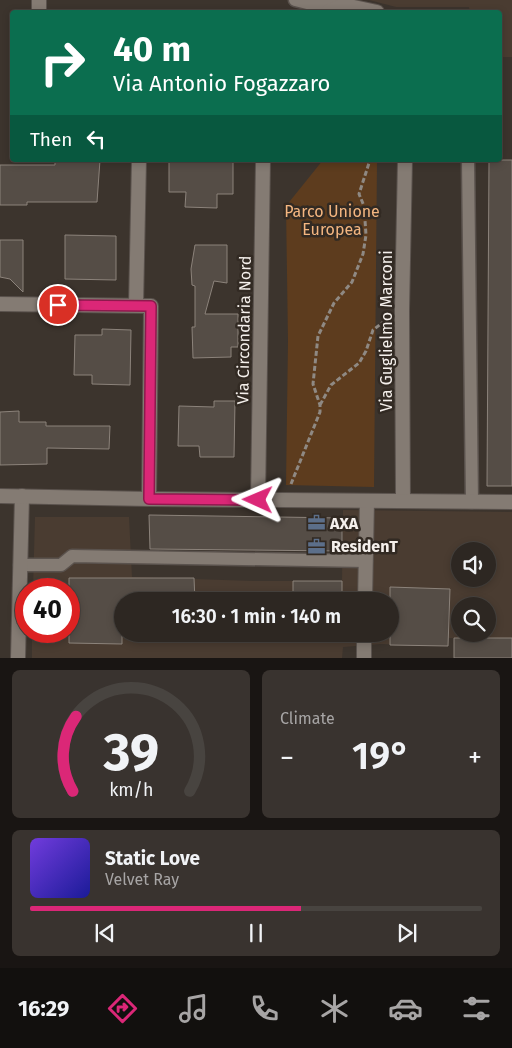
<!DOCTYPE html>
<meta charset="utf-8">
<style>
:root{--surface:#2d2722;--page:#39332f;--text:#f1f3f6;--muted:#a7a5a5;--line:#484440;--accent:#db2777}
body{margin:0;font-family:"Fira Sans",sans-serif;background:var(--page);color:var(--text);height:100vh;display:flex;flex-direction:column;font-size:19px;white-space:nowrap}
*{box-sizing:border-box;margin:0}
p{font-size:16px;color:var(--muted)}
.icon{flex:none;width:28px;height:28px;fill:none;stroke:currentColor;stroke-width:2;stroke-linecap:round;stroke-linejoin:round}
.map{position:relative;height:658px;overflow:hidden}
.side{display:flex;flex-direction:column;gap:12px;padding:12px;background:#191513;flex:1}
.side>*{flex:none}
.banner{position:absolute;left:10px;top:10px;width:492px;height:152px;border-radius:5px;box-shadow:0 2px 8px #0003,0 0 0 1px var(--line);background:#0b6e4f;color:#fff;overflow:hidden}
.fabs{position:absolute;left:451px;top:542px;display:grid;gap:10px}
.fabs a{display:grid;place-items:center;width:45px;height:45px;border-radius:50%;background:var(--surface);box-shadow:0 2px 8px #0003,0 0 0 1px var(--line);font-size:25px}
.speed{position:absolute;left:15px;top:578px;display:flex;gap:10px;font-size:25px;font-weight:700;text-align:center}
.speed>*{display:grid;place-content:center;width:65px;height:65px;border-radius:50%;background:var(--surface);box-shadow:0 2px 8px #0003,0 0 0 1px var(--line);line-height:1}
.speed .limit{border:8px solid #d22;background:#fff;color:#111}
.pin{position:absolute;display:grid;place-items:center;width:42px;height:42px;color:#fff;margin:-21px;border:2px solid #fff;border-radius:50%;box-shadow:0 1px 5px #0007}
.me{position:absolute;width:55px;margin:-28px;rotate:271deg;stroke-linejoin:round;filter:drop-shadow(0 0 4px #0008)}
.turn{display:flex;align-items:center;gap:18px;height:105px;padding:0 20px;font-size:22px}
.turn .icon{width:65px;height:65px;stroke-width:2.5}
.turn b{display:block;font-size:35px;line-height:42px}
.then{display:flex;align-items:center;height:48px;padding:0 20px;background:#0003;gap:10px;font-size:19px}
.big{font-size:38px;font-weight:600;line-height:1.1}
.side .card{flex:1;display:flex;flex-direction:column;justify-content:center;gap:8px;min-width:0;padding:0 18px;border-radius:8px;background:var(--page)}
.side .dial{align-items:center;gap:0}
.dial svg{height:130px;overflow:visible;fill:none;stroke:var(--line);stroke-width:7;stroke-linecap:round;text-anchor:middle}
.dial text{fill:var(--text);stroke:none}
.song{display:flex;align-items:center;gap:15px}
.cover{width:60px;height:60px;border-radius:8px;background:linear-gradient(135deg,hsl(260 70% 55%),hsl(240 70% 35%))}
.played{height:5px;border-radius:2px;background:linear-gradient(90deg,var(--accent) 60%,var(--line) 60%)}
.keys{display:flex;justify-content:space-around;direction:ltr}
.heat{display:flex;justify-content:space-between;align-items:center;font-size:28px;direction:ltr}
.side .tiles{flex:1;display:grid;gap:12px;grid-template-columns:1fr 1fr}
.card:last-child{grid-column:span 2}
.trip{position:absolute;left:114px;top:592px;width:285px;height:50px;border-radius:25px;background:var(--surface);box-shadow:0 2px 8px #0003,0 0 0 1px var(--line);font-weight:600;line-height:50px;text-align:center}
.tabs{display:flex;height:80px;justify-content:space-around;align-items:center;background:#12100e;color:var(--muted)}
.tabs .icon{width:35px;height:35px}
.tabs .on{color:var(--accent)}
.tabs b{font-size:22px;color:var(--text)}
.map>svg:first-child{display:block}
.built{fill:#4a3c31;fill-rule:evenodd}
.green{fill:#5d3c1e}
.building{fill:#554d46;stroke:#8c837b}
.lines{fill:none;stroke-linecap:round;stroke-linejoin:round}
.service-casing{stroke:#5a524d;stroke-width:15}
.minor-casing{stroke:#5a524d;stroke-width:16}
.tertiary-casing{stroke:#5a524d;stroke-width:16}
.path{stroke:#8f8983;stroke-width:3;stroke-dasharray:5 2.5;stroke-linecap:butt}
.service{stroke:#847b73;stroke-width:12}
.minor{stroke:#847b73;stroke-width:14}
.tertiary{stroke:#847b73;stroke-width:14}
.route-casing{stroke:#8e194d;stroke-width:12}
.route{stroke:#db2777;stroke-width:9}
.labels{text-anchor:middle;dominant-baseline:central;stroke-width:5;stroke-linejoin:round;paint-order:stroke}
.park-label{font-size:16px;fill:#f4b680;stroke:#322a23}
.street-label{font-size:16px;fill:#f5f0ec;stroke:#322a23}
.poi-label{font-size:16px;font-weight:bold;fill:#f5f0ec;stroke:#322a23;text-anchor:start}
</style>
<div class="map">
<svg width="512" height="658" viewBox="0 0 512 658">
<rect width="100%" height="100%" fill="#3c342d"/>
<path class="built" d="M369,0h143v57h-12v-45h-30l-1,-5h-73z
M343,510l169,2v126h-63l-1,8 -67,-2 -38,3 -1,11h-310v-27h37v-42h-36l2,-72h94l3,60 122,4h88zM460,551h28v28h-28zM122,601h268v33h-268zM460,606h28v28h-28z"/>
<path class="green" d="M323,160h54l-3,327 -88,-2 2,-144 -2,-135z"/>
<path class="building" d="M55,160h45l-3,42h-70v3h-27v-40h55z
M489,160h23v326h-25z
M169,161l64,1v32h-16v14l-32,-1 1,-15h-17z
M65,235l51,1v44l-51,-1z
M0,240h23v52l-13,-13 -10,-2z
M195,245h32v38l-13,-2 -9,33h33v33h-7v10l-38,1 -1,-31h3v-41l-3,-1 -1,-16z
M102,329l29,1 -1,55 -38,-1v-9h-18l1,-40h27z
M214,401h21l-1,56h-34l-1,-11h-21l1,-40 35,1z
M19,411v11h27v4h64l-1,23 -62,-1v16l-47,1v-53z
M149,515l193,3v33l-192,-2z
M69,578h125l1,23h-73v43l-53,-1z
M293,581h49v20h-49z
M390,587l60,2 -2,57 -58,-1z
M454,638h58v20h-58z"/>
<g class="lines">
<defs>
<path id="service" d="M295,0l20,5h26
M468,160l4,342
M20,565h41l11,-9 294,5"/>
<path id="minor" d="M39,0v12
M328,12l1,-1 15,-6 33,7
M0,304l151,2 -2,193
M136,306l3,-146
M258,500l5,-340
M403,501l-1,-191 3,-150
M365,601l2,-100
M18,658l4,-162
M364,658v-24"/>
<path id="tertiary" d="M0,496l149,3 363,3"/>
</defs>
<use href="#service" class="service-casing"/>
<use href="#minor" class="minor-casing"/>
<use href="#tertiary" class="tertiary-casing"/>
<path class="path" d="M320,405l11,-20 28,-22 7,-12 7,-21 13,-10
M291,484l29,-72v-7l-7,-21 5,-48 16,-33 18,-21 11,-28 3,-19 -2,-29 -5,-12 11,-34"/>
<use href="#service" class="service"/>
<use href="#minor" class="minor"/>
<use href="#tertiary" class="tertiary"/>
</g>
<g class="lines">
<defs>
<path id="route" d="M58,305l93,1 -2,193 109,1"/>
</defs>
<use href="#route" class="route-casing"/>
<use href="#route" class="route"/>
</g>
<defs>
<symbol id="office-bare" viewBox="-9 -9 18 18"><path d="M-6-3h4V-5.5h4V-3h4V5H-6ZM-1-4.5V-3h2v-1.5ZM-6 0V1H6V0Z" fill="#5c6f8a" stroke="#322a23" stroke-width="2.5" paint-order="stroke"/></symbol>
</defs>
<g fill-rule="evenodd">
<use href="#office-bare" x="304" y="510" width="25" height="25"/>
<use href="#office-bare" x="304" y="534" width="25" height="25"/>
</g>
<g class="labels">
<g class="park-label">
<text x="332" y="211">Parco Unione<tspan x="332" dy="18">Europea</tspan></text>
</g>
<g class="street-label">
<text transform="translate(244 330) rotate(-89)">Via Circondaria Nord</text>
<text transform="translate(386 331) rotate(-90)">Via Guglielmo Marconi</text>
</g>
<g class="poi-label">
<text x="330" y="523">AXA</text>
<text x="331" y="546">ResidenT</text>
</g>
</g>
</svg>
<div class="fabs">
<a><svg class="icon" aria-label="sound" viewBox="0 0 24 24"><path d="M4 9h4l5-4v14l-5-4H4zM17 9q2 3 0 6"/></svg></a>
<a><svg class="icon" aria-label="search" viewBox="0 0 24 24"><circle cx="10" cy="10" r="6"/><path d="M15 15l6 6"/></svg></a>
</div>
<div class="speed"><div class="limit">40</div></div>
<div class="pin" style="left:58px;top:305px;background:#d93025"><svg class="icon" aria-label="arrive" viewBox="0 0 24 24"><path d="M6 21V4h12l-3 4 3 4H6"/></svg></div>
<svg class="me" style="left:258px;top:500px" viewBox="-20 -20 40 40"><path d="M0-17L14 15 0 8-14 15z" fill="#db2777" stroke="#fff" stroke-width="4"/></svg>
<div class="trip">16:30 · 1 min · 140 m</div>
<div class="banner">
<div class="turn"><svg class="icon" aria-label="right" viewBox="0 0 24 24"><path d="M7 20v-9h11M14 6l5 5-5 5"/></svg><div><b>40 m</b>Via Antonio Fogazzaro</div></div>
<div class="then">Then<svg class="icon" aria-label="left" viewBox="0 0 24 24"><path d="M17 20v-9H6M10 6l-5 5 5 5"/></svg></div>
</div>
</div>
<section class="side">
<div class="tiles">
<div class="card dial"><svg viewBox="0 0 100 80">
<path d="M14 69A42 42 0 1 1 86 69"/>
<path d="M14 69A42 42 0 0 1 16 23" stroke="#db2777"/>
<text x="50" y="56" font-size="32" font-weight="700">39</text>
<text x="50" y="72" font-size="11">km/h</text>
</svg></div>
<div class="card"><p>Climate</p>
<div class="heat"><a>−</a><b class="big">19°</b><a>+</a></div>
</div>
<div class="card">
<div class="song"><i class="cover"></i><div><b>Static Love</b><p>Velvet Ray</p></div></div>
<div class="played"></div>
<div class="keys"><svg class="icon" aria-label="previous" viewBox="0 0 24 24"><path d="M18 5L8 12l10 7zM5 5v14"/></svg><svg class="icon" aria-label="pause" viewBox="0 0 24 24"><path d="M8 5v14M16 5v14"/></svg><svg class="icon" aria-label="next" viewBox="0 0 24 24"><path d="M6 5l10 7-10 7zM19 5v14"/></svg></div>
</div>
</div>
</section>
<nav class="tabs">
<b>16:29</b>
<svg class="icon on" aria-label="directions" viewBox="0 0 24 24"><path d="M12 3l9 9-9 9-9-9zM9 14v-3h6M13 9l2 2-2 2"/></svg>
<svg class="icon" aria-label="music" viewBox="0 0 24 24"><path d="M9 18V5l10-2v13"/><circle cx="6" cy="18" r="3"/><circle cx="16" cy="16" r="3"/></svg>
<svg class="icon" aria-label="phone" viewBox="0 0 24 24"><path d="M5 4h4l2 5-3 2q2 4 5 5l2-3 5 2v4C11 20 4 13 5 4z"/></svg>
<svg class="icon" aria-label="climate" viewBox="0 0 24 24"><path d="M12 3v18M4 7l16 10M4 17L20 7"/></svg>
<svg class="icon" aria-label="car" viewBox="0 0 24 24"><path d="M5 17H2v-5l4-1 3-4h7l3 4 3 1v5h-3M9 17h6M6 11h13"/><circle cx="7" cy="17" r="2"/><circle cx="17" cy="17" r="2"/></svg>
<svg class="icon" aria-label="filters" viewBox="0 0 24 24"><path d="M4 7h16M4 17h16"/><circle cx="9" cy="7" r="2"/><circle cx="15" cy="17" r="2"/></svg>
</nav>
